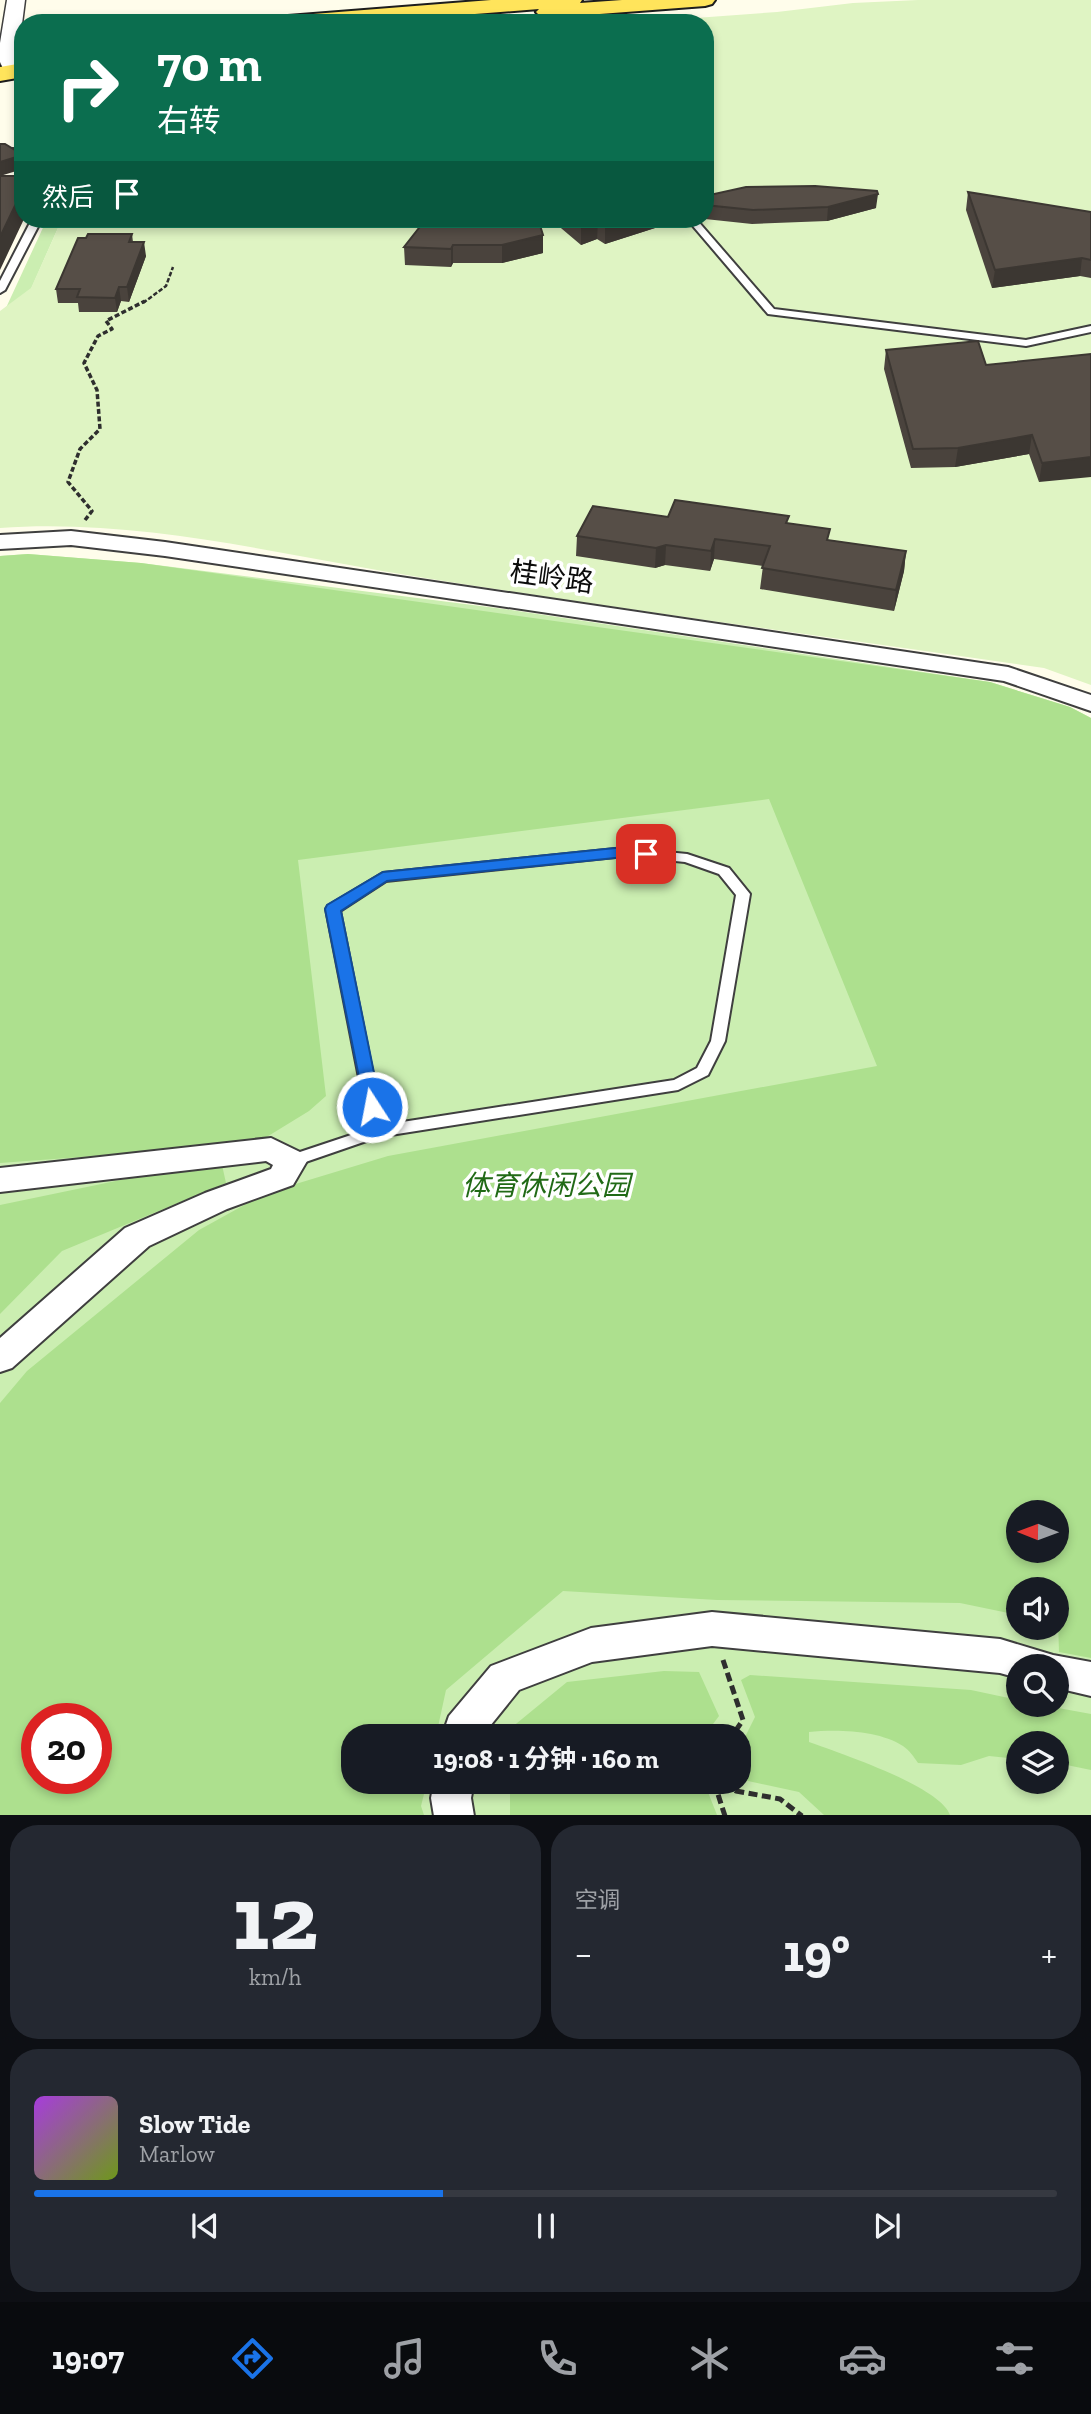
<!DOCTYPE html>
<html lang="zh">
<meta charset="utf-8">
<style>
:root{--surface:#171b24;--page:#242831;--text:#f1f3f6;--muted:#9ea1a6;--line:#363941;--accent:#1a73e8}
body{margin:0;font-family:"Zilla Slab","Noto Sans SC",serif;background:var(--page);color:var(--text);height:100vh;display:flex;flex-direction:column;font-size:26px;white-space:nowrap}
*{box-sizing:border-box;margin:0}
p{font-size:23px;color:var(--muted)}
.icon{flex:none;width:38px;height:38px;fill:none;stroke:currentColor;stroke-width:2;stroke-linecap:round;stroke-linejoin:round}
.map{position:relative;height:1815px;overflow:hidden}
.panel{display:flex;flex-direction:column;gap:10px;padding:10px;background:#0d0f14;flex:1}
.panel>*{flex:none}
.guide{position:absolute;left:14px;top:14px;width:700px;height:214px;border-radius:28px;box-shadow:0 4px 10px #0003;background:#0b6e4f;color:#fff;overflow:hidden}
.needle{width:46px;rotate:271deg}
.buttons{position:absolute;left:1006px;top:1500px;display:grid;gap:14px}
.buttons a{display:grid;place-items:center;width:63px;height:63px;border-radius:50%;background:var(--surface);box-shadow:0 4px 10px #0003;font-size:35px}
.speed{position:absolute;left:21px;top:1703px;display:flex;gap:14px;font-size:35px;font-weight:700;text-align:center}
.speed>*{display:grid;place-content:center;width:91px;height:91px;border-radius:50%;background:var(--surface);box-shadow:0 4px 10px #0003;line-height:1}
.speed .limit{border:10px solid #d22;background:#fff;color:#111}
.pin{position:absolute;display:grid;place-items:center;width:60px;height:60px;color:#fff;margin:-30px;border-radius:14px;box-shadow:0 4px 10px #0006}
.me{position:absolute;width:77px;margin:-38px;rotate:349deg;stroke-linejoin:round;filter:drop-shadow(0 0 5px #0008)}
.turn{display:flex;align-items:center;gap:24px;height:147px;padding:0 28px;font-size:32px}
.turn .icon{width:91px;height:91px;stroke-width:2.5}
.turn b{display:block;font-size:49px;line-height:60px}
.then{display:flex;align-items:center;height:66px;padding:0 28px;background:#0003;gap:14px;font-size:26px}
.big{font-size:52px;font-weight:700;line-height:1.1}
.panel .tile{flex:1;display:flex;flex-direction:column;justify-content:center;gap:10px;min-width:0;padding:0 24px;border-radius:28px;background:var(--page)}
.panel .dial{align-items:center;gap:0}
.dial b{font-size:91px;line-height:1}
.song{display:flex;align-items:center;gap:21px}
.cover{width:84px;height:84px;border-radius:10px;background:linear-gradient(135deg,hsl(280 70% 55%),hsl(80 70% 35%))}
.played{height:7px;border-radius:4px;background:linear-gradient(90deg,var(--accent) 40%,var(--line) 40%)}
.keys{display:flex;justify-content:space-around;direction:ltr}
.heat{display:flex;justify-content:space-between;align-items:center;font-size:38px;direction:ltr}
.panel .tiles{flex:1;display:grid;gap:10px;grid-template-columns:1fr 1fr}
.tile:last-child{grid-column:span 2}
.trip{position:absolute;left:341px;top:1724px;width:410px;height:70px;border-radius:28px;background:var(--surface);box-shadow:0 4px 10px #0003;font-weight:700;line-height:70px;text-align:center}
.tab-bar{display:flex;height:112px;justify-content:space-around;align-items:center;background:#090b0e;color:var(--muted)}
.tab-bar .icon{width:49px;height:49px}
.tab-bar .active{color:var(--accent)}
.tab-bar b{font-size:32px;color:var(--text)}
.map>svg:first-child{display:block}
.green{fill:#cbeeb1;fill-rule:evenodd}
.forest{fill:#ade08e;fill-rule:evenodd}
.pitch{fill:#dff4c3}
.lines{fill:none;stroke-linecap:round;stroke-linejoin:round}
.service-casing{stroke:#3f3f3f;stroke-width:4}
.minor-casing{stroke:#3f3f3f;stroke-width:4}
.tertiary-casing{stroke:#3f3f3f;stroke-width:3}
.primary-casing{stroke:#1d1d1d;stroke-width:4}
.path-far2{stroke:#2e2e2e;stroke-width:2.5;stroke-dasharray:4.5 2;stroke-linecap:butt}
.path-far1{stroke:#2e2e2e;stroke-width:3.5;stroke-dasharray:5 2.5;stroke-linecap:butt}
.path{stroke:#2e2e2e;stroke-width:5;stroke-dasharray:9 4.5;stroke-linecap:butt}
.service{fill:#fff;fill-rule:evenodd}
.minor{fill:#fff;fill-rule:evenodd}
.tertiary{fill:#fff;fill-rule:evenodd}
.primary{fill:#ffe45b;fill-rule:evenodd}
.wall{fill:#4a433d}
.shaded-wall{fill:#3c3732}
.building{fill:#564e47;stroke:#3c3732;stroke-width:2}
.route{fill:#1a73e8;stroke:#114b97;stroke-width:2}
.labels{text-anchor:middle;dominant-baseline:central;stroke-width:7;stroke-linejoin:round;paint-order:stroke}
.street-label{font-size:28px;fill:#0c0c0c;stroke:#fff}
.park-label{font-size:28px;font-style:italic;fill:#216a16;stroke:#fff}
</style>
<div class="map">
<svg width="1091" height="1816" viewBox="0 0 1091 1816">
<rect width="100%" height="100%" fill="#fffdeb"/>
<path class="green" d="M47,219h15l-31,70 -26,21z
M28,554l113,9 370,47 479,72 80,25 21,11v1097l-1091,1v-1260zM1018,1512h39v38h-39zM1018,1589h39v39h-39zM1018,1666h39v38h-39zM37,1718h59v60h-59zM354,1736h384v46h-384zM1018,1743h39v39h-39z"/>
<path class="forest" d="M28,554l113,9 849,119 80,25 21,11v940l-32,-6 -2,-63h-39v26l-58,-12 -243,-3 -154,-9 -117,99 -10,46h-82v46h73l-6,24 3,9 -424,1v-413l27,-32 172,-141 67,-37 122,-37 489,-90 -108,-267 -471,61 28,236 -17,15 -44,27 -35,8 -230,17v-607zM1018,1512h39v38h-39zM37,1718h59v60h-59z
M222,1165l4,18 -164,68 -62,63v-109l135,-28z
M664,1671l35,1 20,44 -15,20h-193v-8l56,-46z
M750,1675l221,15 47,10v4l24,1 49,9v56l-34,-7v-20h-39v16l-29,-3 -28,9 -43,-2c-4,-6 -9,-13 -15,-17 -24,-16 -67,-17 -94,-14v10c30,11 131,44 141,73h-126l-25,-23 -60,-13v-30l16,-32 -14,-37z
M510,1782h194l13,33h-207z"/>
<path class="pitch" d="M918,0h173v685l-47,-17c-207,-30 -413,-57 -619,-90 -140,-22 -282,-60 -425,-50v-217l31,-23 31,-69h643v-196h-78l150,-11 76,-9z"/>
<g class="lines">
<defs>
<path id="service" d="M429,19l6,4h-9l-1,-2z
M0,149h23v6h-23z
M32,219h10l-37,71 -5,3v-12z
M687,219h9l78,90 252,31 65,-14v6l-65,14 -258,-32z
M625,848l62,6 42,14 21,26 -25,147 -17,34 -30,15 -300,47 -87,30 -6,-2 -2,-4 2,-4 84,-28 -43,-220 2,-3 55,-33zM625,856l60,6 34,12 17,21 -25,146 -14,27 -23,12 -291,45 -43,-214 46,-30z"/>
<path id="minor" d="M71,531l94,11 843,125 83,28v16l-87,-30 -839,-125 -94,-11 -71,4v-14z
M271,1138l31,15 5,8 -14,24 -66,24 -78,37 -137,122 -12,4v-34l125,-110 80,-35 66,-24 2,-4 -7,-4 -266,31v-24z
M712,1612l288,27 53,16 38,7v34l-34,-8v-22h-39v12l-18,-5 -288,-27 -120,16 -73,28 -37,46h-40l7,-20 42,-50 100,-38z
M434,1782h40l-3,16 3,18h-40l-3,-18z"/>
<path id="tertiary" d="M7,0h18l-7,56 5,16 -10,5 -7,-2 -6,-13v-19z"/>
<path id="primary" d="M491,0h91l-2,3 42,-3h93l-3,4 -7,2 -158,12 -7,-2 -4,-4 3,-3 -179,14h-95l2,-5 8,-1z
M23,63v14l-23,4v-14z"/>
</defs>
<use href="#service" class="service-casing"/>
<use href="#minor" class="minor-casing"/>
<use href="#tertiary" class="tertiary-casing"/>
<use href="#primary" class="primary-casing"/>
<path class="path-far2" d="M143,303l23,-17 7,-19"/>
<path class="path-far1" d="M85,520l7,-9 -24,-29 12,-33 20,-20 -3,-39 -13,-27 14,-27 14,-7 -6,-8 39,-20"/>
<path class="path" d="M723,1660l20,60 -11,16
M714,1782l11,34
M725,1782l11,9 44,8 22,17"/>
<use href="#service" class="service"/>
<use href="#minor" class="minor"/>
<use href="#tertiary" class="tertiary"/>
<use href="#primary" class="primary"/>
</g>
<path class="wall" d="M968,192l123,20v66l-11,-2 -88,12 -26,-78z
M705,196l171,12 -49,13 -75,3 -47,-5z
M555,219h100v9l-50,16 -8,-5 -16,6 -26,-22z
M132,234l1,8 13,14 -17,46 -8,-1 -4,11h-38l-1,-9h-20l-2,-14 30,-51z
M543,235v18l-41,10h-49l-2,4 -46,-2 -1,-18z
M886,350l100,15 105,-11 -52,128 -10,-28 -74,13 -44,1 -27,-99z
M668,517l120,7 41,16 77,11 -2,20 -10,40 -134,-22 3,-23 -49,-7 -4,12 -45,-6 -10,3 -79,-12 1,-20z"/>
<path class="shaded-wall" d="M23,155v14l-23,7v-14z
M23,189v30h1l-24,51v-33z
M878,194l-2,14 -49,13 1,-14z
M630,219h25v9l-50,16v-17z
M598,221l-1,18 -16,6v-18z
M543,235v18l-41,10v-18z
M144,242l2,14 -17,46 -2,-15z
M453,245v18l-2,4v-18z
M1082,258l-2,18 -88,12 3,-18z
M119,287l2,14 -4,11 -2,-14z
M1032,435l-3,19 -74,13 3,-19z
M1091,457v20l-52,5 3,-19z
M715,539l-1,20 -4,12 1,-20z
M666,545l-1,20 -10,3 1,-20z
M906,551l-2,20 -10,40 2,-21z"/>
<path class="building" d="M0,144h5l18,11 -23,7z
M0,176h23v13l-23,48z
M815,186l62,5 1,3 -50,13 -75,3 -48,-5v-9l41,-9z
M968,192l123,20v48l-9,-2 -87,12z
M426,219h112l5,16 -41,10h-49l-2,4 -47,-2z
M571,219h59l-25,8 -7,-6 -17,6z
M88,234h44l-3,8h15l-17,45h-8l-4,11 -38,-1 3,-8h-24l22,-51h8z
M978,341l8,24 105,-11v103l-49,6 -10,-28 -74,13 -45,1 -27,-99z
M675,500l114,16 -3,7 44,6 -3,11 79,11 -10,39 -134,-22 8,-22 -55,-7 -4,12 -45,-6 -10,3 -79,-12 16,-30 75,11z"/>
<path class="route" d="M625,847l21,2 7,5 -7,5 -21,-2 -238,24 -46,30 40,196 -3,5h-12l-41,-203 2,-4 56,-33z"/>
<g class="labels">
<g class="street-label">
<text transform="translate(552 577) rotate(8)">桂岭路</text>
</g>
<g class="park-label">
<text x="546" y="1185">体育休闲公园</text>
</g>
</g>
</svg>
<div class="buttons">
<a><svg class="needle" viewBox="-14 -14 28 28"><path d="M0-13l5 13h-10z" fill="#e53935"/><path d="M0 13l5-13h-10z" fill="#9ea1a6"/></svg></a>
<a><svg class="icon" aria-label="sound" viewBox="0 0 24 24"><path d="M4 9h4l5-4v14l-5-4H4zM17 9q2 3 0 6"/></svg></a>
<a><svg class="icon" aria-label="search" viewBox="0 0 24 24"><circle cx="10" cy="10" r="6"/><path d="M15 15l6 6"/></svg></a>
<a><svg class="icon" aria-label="layers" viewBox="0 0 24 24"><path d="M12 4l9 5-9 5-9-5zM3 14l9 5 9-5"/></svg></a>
</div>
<div class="speed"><div class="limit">20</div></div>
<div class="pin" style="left:646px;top:854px;background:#d93025"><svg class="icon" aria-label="arrive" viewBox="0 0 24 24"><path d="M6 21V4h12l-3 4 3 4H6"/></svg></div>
<svg class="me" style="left:372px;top:1107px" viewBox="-20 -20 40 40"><circle r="17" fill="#1a73e8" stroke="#fff" stroke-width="3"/><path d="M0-11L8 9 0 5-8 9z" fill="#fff"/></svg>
<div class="trip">19:08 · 1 分钟 · 160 m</div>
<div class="guide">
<div class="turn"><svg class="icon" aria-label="right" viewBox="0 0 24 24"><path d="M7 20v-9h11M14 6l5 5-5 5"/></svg><div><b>70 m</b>右转</div></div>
<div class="then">然后<svg class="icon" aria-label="arrive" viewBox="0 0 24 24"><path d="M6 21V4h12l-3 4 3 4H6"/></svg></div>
</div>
</div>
<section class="panel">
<div class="tiles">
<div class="tile dial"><b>12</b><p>km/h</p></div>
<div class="tile"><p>空调</p>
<div class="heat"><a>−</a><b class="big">19°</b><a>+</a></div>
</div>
<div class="tile">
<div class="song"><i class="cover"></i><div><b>Slow Tide</b><p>Marlow</p></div></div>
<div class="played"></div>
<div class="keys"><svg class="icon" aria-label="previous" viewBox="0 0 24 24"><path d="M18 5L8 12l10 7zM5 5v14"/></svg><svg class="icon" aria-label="pause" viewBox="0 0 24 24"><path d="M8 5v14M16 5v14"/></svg><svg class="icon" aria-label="next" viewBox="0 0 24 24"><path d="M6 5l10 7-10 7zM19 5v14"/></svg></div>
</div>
</div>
</section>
<nav class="tab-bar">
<b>19:07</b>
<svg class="icon active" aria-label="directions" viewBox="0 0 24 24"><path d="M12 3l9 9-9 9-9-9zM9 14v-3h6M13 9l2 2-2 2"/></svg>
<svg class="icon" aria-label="music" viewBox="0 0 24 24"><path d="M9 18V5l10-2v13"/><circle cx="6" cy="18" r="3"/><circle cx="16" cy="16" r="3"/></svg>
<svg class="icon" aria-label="phone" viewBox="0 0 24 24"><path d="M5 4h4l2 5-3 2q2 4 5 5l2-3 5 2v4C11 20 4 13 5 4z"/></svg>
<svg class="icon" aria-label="climate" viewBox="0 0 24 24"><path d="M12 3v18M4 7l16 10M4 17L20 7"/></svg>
<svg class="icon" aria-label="car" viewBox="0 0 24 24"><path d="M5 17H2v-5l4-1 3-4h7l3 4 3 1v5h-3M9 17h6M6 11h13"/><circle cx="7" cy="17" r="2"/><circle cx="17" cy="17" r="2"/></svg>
<svg class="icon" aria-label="filters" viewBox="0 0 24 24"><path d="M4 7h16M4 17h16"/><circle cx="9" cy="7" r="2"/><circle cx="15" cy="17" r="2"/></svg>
</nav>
